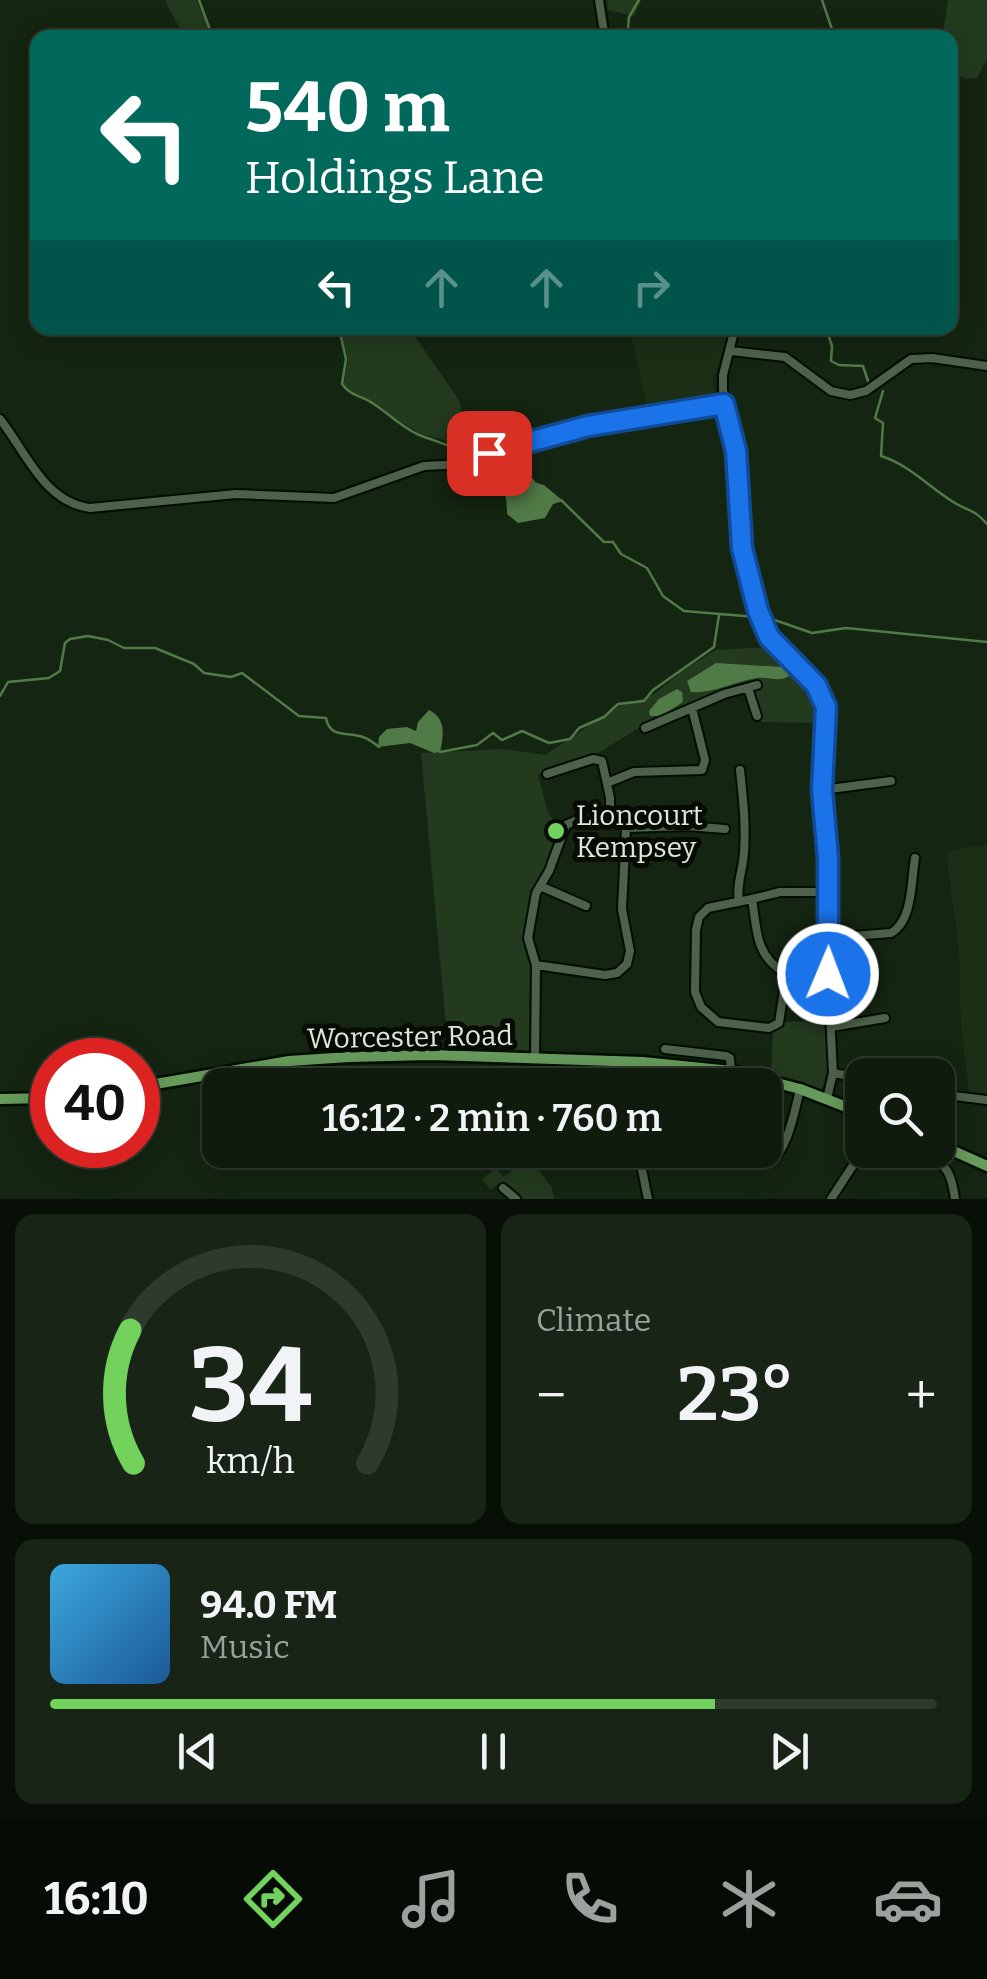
<!DOCTYPE html>
<meta charset="utf-8">
<style>
:root{--surface:#0f1c0d;--page:#182516;--text:#f1f3f6;--muted:#9ba19d;--line:#2f3a2e;--accent:#73d25c}
body{margin:0;font-family:Bitter,serif;background:var(--page);color:var(--text);height:100vh;display:flex;flex-direction:column;font-size:38px;white-space:nowrap}
*{box-sizing:border-box;margin:0}
p{font-size:32px;color:var(--muted)}
.icon{flex:none;width:55px;height:55px;fill:none;stroke:currentColor;stroke-width:2;stroke-linecap:round;stroke-linejoin:round}
.map{position:relative;height:1199px;overflow:hidden}
.panel{display:flex;flex-direction:column;gap:15px;padding:15px;background:#080f07;flex:1}
.panel>*{flex:none}
.guide{position:absolute;left:30px;top:30px;width:928px;height:305px;border-radius:20px;box-shadow:0 5px 25px #0003,0 0 0 2px var(--line);background:#00695c;color:#fff;overflow:hidden}
.buttons{position:absolute;left:845px;top:1058px;display:grid;gap:20px}
.buttons a{display:grid;place-items:center;width:110px;height:110px;border-radius:20px;background:var(--surface);box-shadow:0 5px 25px #0003,0 0 0 2px var(--line);font-size:50px}
.speed{position:absolute;left:30px;top:1038px;display:flex;gap:20px;font-size:50px;font-weight:700;text-align:center}
.speed>*{display:grid;place-content:center;width:130px;height:130px;border-radius:50%;background:var(--surface);box-shadow:0 5px 25px #0003,0 0 0 2px var(--line);line-height:1}
.speed .limit{border:15px solid #d22;background:#fff;color:#111}
.pin{position:absolute;display:grid;place-items:center;width:85px;height:85px;color:#fff;margin:-42px;border-radius:20px;box-shadow:0 5px 15px #0006}
.me{position:absolute;width:110px;margin:-55px;rotate:1deg;stroke-linejoin:round;filter:drop-shadow(0 0 8px #0008)}
.turn{display:flex;align-items:center;gap:35px;height:210px;padding:0 50px;font-size:45px}
.turn .icon{width:130px;height:130px;stroke-width:2.5}
.turn b{display:block;font-size:70px;line-height:85px}
.lanes{display:flex;align-items:center;height:95px;padding:0 50px;background:#0003;justify-content:center;gap:50px;direction:ltr}
.lanes .off{opacity:.35}
.big{font-size:75px;font-weight:600;line-height:1.1}
.panel .widget{flex:1;display:flex;flex-direction:column;justify-content:center;gap:15px;min-width:0;padding:0 35px;border-radius:20px;background:var(--page)}
.panel .dial{align-items:center;gap:0}
.dial svg{height:260px;overflow:visible;fill:none;stroke:var(--line);stroke-width:7;stroke-linecap:round;text-anchor:middle}
.dial text{fill:var(--text);stroke:none}
.song{display:flex;align-items:center;gap:30px}
.cover{width:120px;height:120px;border-radius:15px;background:linear-gradient(135deg,hsl(200 70% 55%),hsl(210 70% 35%))}
.played{height:10px;border-radius:5px;background:linear-gradient(90deg,var(--accent) 75%,var(--line) 75%)}
.keys{display:flex;justify-content:space-around;direction:ltr}
.heat{display:flex;justify-content:space-between;align-items:center;font-size:55px;direction:ltr}
.panel .tiles{flex:1;display:grid;gap:15px;grid-template-columns:1fr 1fr}
.widget:last-child{grid-column:span 2}
.trip{position:absolute;left:202px;top:1068px;width:580px;height:100px;border-radius:20px;background:var(--surface);box-shadow:0 5px 25px #0003,0 0 0 2px var(--line);font-weight:600;line-height:100px;text-align:center}
.dock{display:flex;height:160px;justify-content:space-around;align-items:center;background:#060b05;color:var(--muted)}
.dock .icon{width:70px;height:70px}
.dock .selected{color:var(--accent)}
.dock b{font-size:45px;color:var(--text)}
.map>svg:first-child{display:block}
.built{fill:#1a2f15}
.green{fill:#233a1e}
.water{fill:#507a46}
.lines{fill:none;stroke-linecap:round;stroke-linejoin:round}
.stream{stroke:#507a46;stroke-width:2.5}
.minor-casing{stroke:#020e00;stroke-width:12}
.major-casing{stroke:#020e00;stroke-width:15}
.minor{stroke:#4e614a;stroke-width:8}
.major{stroke:#679b5c;stroke-width:10}
.route-casing{stroke:#114b97;stroke-width:25}
.route{stroke:#1a73e8;stroke-width:18}
.poi-dot{fill:#73d25c;stroke:#060c04;stroke-width:4}
.labels{text-anchor:middle;dominant-baseline:central;stroke-width:10;stroke-linejoin:round;paint-order:stroke}
.poi-label{font-size:28px;fill:#dde8db;stroke:#060c04;text-anchor:start}
.street-label{font-size:28px;fill:#dde8db;stroke:#060c04}
</style>
<div class="map">
<svg width="987" height="1199" viewBox="0 0 987 1199">
<rect width="100%" height="100%" fill="#142511"/>
<path class="built" d="M622,328h108l-17,54 3,15 -68,13 -17,-75z
M987,845v249l-18,-2 -8,-66 -2,-75 -13,-100z
M695,1071l39,8 1,6h-41z"/>
<path class="green" d="M165,0h31l12,24 2,13h-26z
M607,0h34l-7,16 -26,-6z
M948,0h39v59l-10,19 -10,1 -17,-7v-34l-8,-1z
M340,328h69l50,72 12,50h-22l-2,-9 -28,-8 -70,-43 -5,-6 4,-25z
M769,647c26,23 40,43 52,76l-60,-1 -10,-36 -29,6 -43,17 -35,16 -51,31 -55,19 10,37 10,14 -13,44 -14,23 -6,34 -1,21 6,18 -1,85 -81,-3 -27,-295 82,-4 42,6 74,-49 34,-11 32,-26 31,-19z
M826,1020l3,42 -6,25 -3,3 -49,-16 2,-42 11,-10z
M530,1158l22,30 2,11h-37l-13,-17 -14,7 -8,-10 14,-11 7,9z"/>
<path class="water" d="M500,464l22,3 8,14 14,4 19,16 -10,3 -8,14 -27,5 -11,-9c1,-6 -5,-44 -7,-50z
M716,663l66,4 5,1 2,8c-11,7 -19,0 -32,2 -22,3 -44,16 -66,14l-4,-11z
M677,689l5,3 1,10 -22,14h-11l-1,-5 10,-12z
M429,710c17,8 15,25 11,42l-6,1 -24,-10 -32,4 1,-10 8,-8 20,-2 9,4 2,-9z"/>
<g class="lines">
<path class="stream" d="M199,0l14,38
M822,0l13,38
M627,38l2,-21 10,-17
M339,328l7,31 -4,25c7,10 17,12 27,17 17,10 30,24 48,33 19,8 35,11 53,22
M826,328l6,18 -1,15 8,4 24,1 5,15
M883,391l-8,27 8,5 -2,33c29,9 49,32 74,47 15,9 19,6 32,21
M480,462l27,3
M520,467l14,15
M561,500l43,42h9l8,12 26,14 16,28 21,15 72,6
M766,617l46,16 34,-5 141,14
M0,696l8,-14 41,-4 11,-7 5,-28 5,-4 18,-3 20,4 16,8h31l39,16 10,9 27,4 11,-4 57,43 27,2c4,21 21,13 37,19 6,2 11,6 16,10
M440,752l37,-7 16,-12 9,7 20,-9 27,12 21,-4 9,-11 25,-11 14,-13 26,-3 9,-11 61,-43 5,-32"/>
<defs>
<path id="minor" d="M599,0l6,38
M735,328l-12,47v15l13,61 6,98 22,79 52,57 10,22 -4,83 6,68v116l5,99 -6,26
M731,351l54,6 46,34 19,4 16,-4 45,-32 21,-1 55,8
M0,419c26,33 44,83 90,89l146,-14 98,4 90,-32 41,-2 35,-15 60,-16 165,-29
M748,688l9,28
M645,728l79,-34 33,-9
M547,774l46,-15 9,2 8,37v22
M607,783l27,-11 68,-2 3,-10 -13,-52
M822,790l69,-9
M540,886l46,20
M752,899l-44,9 -9,9 -3,13 -1,62 6,15 17,15 51,6 10,-5 6,-40 -2,-11c-28,-18 -26,-42 -31,-73l28,-7h49
M739,902c-3,-18 4,-32 5,-49 2,-29 -1,-55 -4,-83
M828,938l63,-5c22,-12 20,-52 24,-75
M536,965l69,10 12,-2 10,-9 3,-13 -8,-42 4,-81
M831,1027l54,-9
M665,1049l61,7 4,2 1,13
M535,1059l1,-94 -8,-27 8,-45 13,-22 17,-46 18,-8 34,4 8,7 61,-2 38,3
M625,1062l3,23
M833,1073l29,5
M938,1094l49,6
M638,1150l10,49
M910,1150c32,13 40,12 45,49
M743,1163c30,-2 32,2 44,-26 6,-16 9,-31 13,-48
M503,1188l13,11
M831,1199l32,-49"/>
<path id="major" d="M138,1087l151,-26 60,-4 83,-2 211,7 88,9 69,18 62,24
M0,1099l52,-1
M938,1144l49,22"/>
</defs>
<use href="#minor" class="minor-casing"/>
<use href="#major" class="major-casing"/>
<use href="#minor" class="minor"/>
<use href="#major" class="major"/>
</g>
<g class="lines">
<defs>
<path id="route" d="M489,453l99,-27 136,-22 12,47 6,97 16,63 11,26 47,48 10,22 -4,83 6,68v116"/>
</defs>
<use href="#route" class="route-casing"/>
<use href="#route" class="route"/>
</g>
<circle class="poi-dot" cx="556" cy="831" r="10"/>
<g class="labels">
<g class="poi-label">
<text x="576" y="815">Lioncourt<tspan x="576" dy="32">Kempsey</tspan></text>
</g>
<g class="street-label">
<text transform="translate(410 1037) rotate(-1)">Worcester Road</text>
</g>
</g>
</svg>
<div class="buttons">
<a><svg class="icon" aria-label="search" viewBox="0 0 24 24"><circle cx="10" cy="10" r="6"/><path d="M15 15l6 6"/></svg></a>
</div>
<div class="speed"><div class="limit">40</div></div>
<div class="pin" style="left:489px;top:453px;background:#d93025"><svg class="icon" aria-label="arrive" viewBox="0 0 24 24"><path d="M6 21V4h12l-3 4 3 4H6"/></svg></div>
<svg class="me" style="left:828px;top:974px" viewBox="-20 -20 40 40"><circle r="17" fill="#1a73e8" stroke="#fff" stroke-width="3"/><path d="M0-11L8 9 0 5-8 9z" fill="#fff"/></svg>
<div class="trip">16:12 · 2 min · 760 m</div>
<div class="guide">
<div class="turn"><svg class="icon" aria-label="left" viewBox="0 0 24 24"><path d="M17 20v-9H6M10 6l-5 5 5 5"/></svg><div><b>540 m</b>Holdings Lane</div></div>
<div class="lanes"><svg class="icon" aria-label="left" viewBox="0 0 24 24"><path d="M17 20v-9H6M10 6l-5 5 5 5"/></svg><svg class="icon off" aria-label="ahead" viewBox="0 0 24 24"><path d="M12 20V5M6 11l6-6 6 6"/></svg><svg class="icon off" aria-label="ahead" viewBox="0 0 24 24"><path d="M12 20V5M6 11l6-6 6 6"/></svg><svg class="icon off" aria-label="right" viewBox="0 0 24 24"><path d="M7 20v-9h11M14 6l5 5-5 5"/></svg></div>
</div>
</div>
<section class="panel">
<div class="tiles">
<div class="widget dial"><svg viewBox="0 0 100 80">
<path d="M14 69A42 42 0 1 1 86 69"/>
<path d="M14 69A42 42 0 0 1 13 28" stroke="#73d25c"/>
<text x="50" y="56" font-size="32" font-weight="700">34</text>
<text x="50" y="72" font-size="11">km/h</text>
</svg></div>
<div class="widget"><p>Climate</p>
<div class="heat"><a>−</a><b class="big">23°</b><a>+</a></div>
</div>
<div class="widget">
<div class="song"><i class="cover"></i><div><b>94.0 FM</b><p>Music</p></div></div>
<div class="played"></div>
<div class="keys"><svg class="icon" aria-label="previous" viewBox="0 0 24 24"><path d="M18 5L8 12l10 7zM5 5v14"/></svg><svg class="icon" aria-label="pause" viewBox="0 0 24 24"><path d="M8 5v14M16 5v14"/></svg><svg class="icon" aria-label="next" viewBox="0 0 24 24"><path d="M6 5l10 7-10 7zM19 5v14"/></svg></div>
</div>
</div>
</section>
<nav class="dock">
<b>16:10</b>
<svg class="icon selected" aria-label="directions" viewBox="0 0 24 24"><path d="M12 3l9 9-9 9-9-9zM9 14v-3h6M13 9l2 2-2 2"/></svg>
<svg class="icon" aria-label="music" viewBox="0 0 24 24"><path d="M9 18V5l10-2v13"/><circle cx="6" cy="18" r="3"/><circle cx="16" cy="16" r="3"/></svg>
<svg class="icon" aria-label="phone" viewBox="0 0 24 24"><path d="M5 4h4l2 5-3 2q2 4 5 5l2-3 5 2v4C11 20 4 13 5 4z"/></svg>
<svg class="icon" aria-label="climate" viewBox="0 0 24 24"><path d="M12 3v18M4 7l16 10M4 17L20 7"/></svg>
<svg class="icon" aria-label="car" viewBox="0 0 24 24"><path d="M5 17H2v-5l4-1 3-4h7l3 4 3 1v5h-3M9 17h6M6 11h13"/><circle cx="7" cy="17" r="2"/><circle cx="17" cy="17" r="2"/></svg>
</nav>
